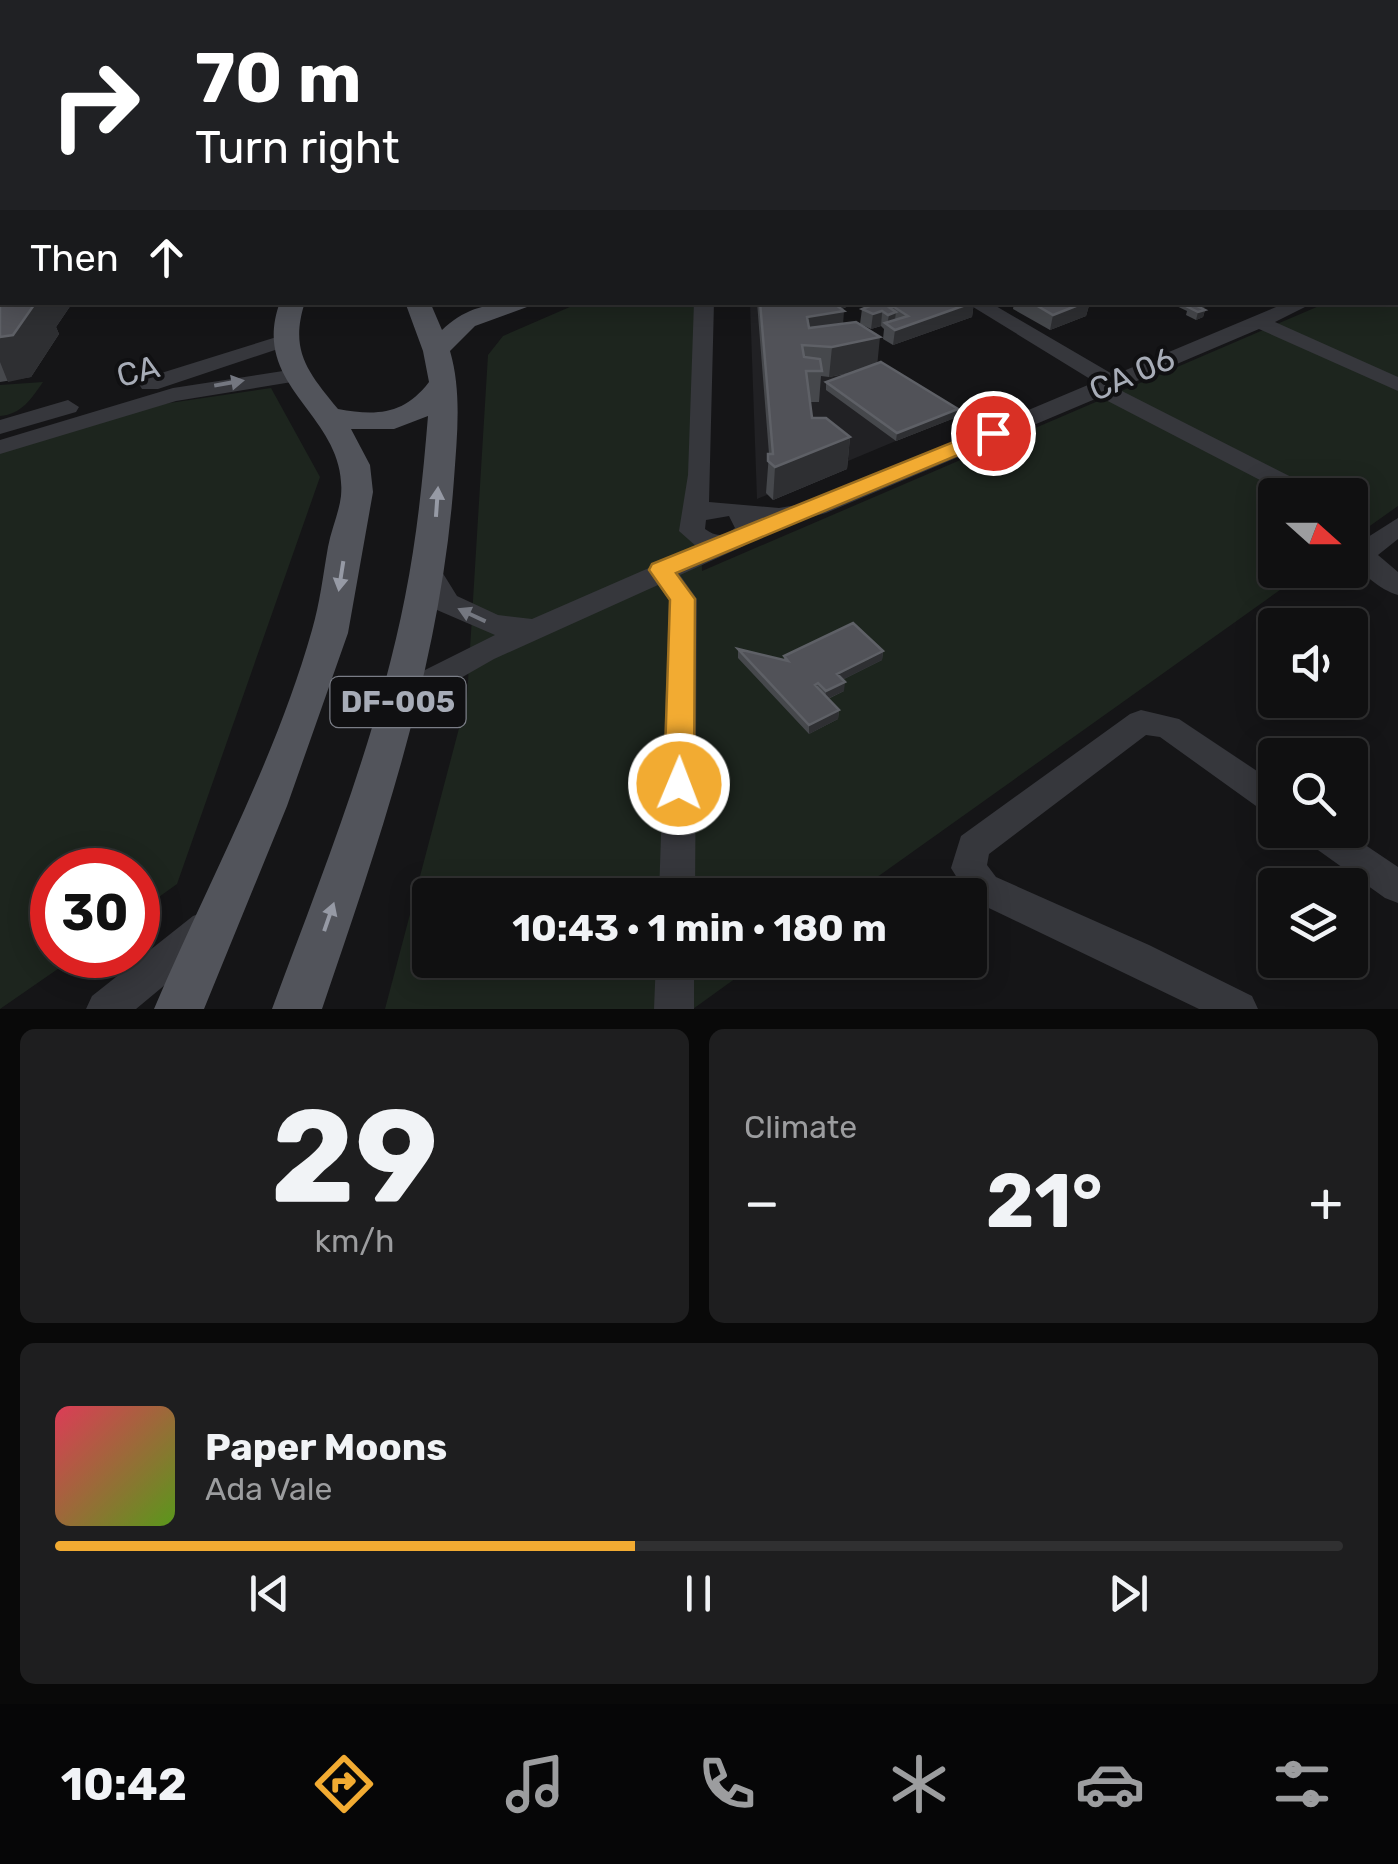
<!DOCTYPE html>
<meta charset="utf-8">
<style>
:root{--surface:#101011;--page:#1e1e1f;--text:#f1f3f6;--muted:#9c9d9f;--line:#303031;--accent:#f2ab32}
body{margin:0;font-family:Rubik,sans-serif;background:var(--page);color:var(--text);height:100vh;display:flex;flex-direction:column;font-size:38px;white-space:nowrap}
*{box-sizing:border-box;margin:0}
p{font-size:32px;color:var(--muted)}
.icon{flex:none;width:55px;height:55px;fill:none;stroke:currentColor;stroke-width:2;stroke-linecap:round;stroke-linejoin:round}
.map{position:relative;height:1009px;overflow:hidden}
.side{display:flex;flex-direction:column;gap:20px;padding:20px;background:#090909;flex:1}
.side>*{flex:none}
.banner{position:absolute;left:0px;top:0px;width:1400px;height:305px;box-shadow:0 5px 25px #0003,0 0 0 2px var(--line);background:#202124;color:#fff;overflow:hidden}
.needle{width:65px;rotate:111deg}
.controls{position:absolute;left:1258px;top:478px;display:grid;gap:20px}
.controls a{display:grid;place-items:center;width:110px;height:110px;border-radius:10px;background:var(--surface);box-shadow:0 5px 25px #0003,0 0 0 2px var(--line);font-size:50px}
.speed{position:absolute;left:30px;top:848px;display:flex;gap:20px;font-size:50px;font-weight:700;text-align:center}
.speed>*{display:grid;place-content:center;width:130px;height:130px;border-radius:50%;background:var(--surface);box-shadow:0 5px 25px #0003,0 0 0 2px var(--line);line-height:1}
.speed .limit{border:15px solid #d22;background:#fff;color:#111}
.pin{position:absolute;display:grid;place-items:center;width:85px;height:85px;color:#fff;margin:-42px;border:5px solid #fff;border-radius:50%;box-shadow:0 2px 10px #0007}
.me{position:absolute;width:110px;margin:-55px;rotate:1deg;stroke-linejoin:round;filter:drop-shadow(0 0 8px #0008)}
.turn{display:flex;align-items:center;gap:35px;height:210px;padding:0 30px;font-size:45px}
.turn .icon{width:130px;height:130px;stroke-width:2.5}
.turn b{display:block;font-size:70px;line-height:85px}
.then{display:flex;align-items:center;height:95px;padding:0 30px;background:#0003;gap:20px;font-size:38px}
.big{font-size:75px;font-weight:700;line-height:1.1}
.side .widget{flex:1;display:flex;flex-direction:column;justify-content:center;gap:15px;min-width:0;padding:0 35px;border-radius:15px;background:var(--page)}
.side .dial{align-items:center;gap:0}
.dial b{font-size:130px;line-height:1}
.song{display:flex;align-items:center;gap:30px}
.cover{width:120px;height:120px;border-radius:15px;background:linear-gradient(135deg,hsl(350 70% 55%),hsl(90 70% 35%))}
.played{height:10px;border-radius:5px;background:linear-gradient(90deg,var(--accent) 45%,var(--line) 45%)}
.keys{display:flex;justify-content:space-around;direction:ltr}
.heat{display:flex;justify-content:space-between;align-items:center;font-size:55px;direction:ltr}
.side .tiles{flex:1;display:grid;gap:20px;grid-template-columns:1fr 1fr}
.widget:last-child{grid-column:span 2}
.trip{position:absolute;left:412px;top:878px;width:575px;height:100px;border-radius:10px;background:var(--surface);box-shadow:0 5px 25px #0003,0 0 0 2px var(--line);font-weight:700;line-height:100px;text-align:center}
.tabs{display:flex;height:160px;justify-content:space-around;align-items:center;background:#060607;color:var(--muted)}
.tabs .icon{width:70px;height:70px}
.tabs .on{color:var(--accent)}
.tabs b{font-size:45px;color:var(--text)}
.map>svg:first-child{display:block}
.built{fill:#212124}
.green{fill:#1d251e}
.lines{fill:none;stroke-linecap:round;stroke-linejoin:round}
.minor{fill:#36373c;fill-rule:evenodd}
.major{fill:#52545b;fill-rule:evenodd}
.wall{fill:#46484c}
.shaded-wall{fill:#2e2f32}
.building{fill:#515258;stroke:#5e6066;stroke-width:2.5}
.oneway{fill:#747780}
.oneway2{fill:#969aa5}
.route{fill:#f2ab32;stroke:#9d6f20;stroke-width:2.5}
.labels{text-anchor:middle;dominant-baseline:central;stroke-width:8;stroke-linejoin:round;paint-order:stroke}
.shield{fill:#101012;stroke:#7a7d86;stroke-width:2.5}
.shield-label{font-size:30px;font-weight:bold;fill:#a7acb7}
.street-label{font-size:32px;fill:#a7acb7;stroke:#101012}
</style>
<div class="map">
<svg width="1398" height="1009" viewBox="0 0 1398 1009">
<rect width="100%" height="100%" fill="#151517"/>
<path class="built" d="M750,303h29l167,117 -189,79z"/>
<path class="green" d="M1398,272v234l-48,34v-45h-75v75h33l-456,325h-422v65h331l-68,49h-308l82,-311 21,-343 15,-19 76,-33h118l5,268 624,-268 72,-1z
M43,382c-12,17 -21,32 -43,34v-31z
M271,388l49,89 -143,407 -39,28v-42h-86v85h26l-78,54v-557l115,-41z"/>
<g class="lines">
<path class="minor" d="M156,0h29l1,2h-31z
M622,0h10v2h-10z
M694,302h20l-5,200 70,6 29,-5 287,-121 -130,-80h24l125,73 174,-73h27l-40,20 123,55v14l-139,-62 -141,60 199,101 3,5h-31l-189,-98 -274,116 -37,10 -30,-1 2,8 -17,16 -64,29 17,24 -2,296h-36l10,-295 -11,-15 -164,74 -49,28 -40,38 -11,4 -11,-4 -4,-8 44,-46 72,-36 -58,-25 -21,-37 3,-6h20l18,29 41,19 34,4 165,-72 -18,-16 9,-56zM729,516l6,12c-11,9 -19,9 -30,1l1,-9z
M283,335l10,6 -3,4 -132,44h-16l-3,-5 3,-5z
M296,369l11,6 -3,5 -128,21 -176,53v-14l173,-52z
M68,400l11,7 -3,5 -76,22v-14z
M1398,518v21l-20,16 20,17v23c-16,-4 -43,-25 -48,-42 -2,-10 0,-23 0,-33l9,2 9,15z
M1141,710l38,9 96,64v32l-12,-4 -103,-74 -14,-2 -157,119 -2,11 9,12 153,68 103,51 6,13h-59l-229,-110 -19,-31 10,-32 169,-122z
M1299,830h44l55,37v36l-13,-5 -81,-58z
M206,911l13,5 5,12 -5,12 -83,69h-50l6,-13 101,-80z
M656,960h38v49h-40z"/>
<path class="major" d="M0,0h20l-20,6z
M28,0h36l1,2h-35z
M0,34h2v10h-2z
M280,302h25c-16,49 3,70 33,107 38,7 66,6 91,-27l-6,-31 -18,-49h25l12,28c26,-25 54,-28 88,-28l-3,5 -52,19 -25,25c12,41 7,85 4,128 -13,184 -73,357 -132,530h-50c50,-135 105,-270 133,-412 12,-60 18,-120 23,-181l-34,13h-43l19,36 3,27 -25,141 -61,173 -83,203h-50c53,-125 121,-248 158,-379 8,-27 11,-55 16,-83 3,-17 11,-34 13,-51 7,-82 -93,-107 -61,-194z"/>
</g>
<path class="wall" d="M238,0h125l1,2h-125z
M443,0h175l1,2h-176z
M648,0h97l98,2h-194z
M851,0h72v2h-57z
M931,0h101v2h-102z
M1038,0h281l-11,2h-46l-7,-2 -1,2h-218z
M1339,0h59v26v-24h-60z
M0,127h2v175h71l-17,25 3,7 -28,43 -31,5z
M757,302h97l-1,2 -11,5 1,15 34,39 81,46 -1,8 -61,24 -70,-51v-8l25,-9 -22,4 -8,-1 -2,26h-9l2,16 38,19 -3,32 -74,31 -7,-7 3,-39z
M860,302h77l4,2 33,-2 -2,15 -79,28 -10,-6 1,-10 -3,-3 -10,3 -11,-5 2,-15 5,-2z
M1005,302h85l-4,14 -36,14 -37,-21 1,-6 -5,2z
M1168,302h49l-15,6 3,2 -2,7 -7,3 -10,-5 1,-4z
M738,649l46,11v-4l99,-5 -1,9 -40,20 2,11 -16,8 11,11 -1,9 -29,15 -71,-76z"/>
<path class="shaded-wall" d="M350,0h13l1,2h-13z
M971,0h25v2h-25z
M1001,0h16l-1,2h-16z
M1286,0h33l-11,2h-23z
M2,59v54l-2,3v-55z
M22,302h51l-17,25 3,7 -28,43 -23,5 -8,-20v-38z
M826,302h28l-1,2 -21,9 12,-2 -2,29 -36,6 1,-29z
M912,302l-18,7 -1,4 3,-1 -2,15 -7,-2 3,-15 -8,3 -1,13 -10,3 2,-15z
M974,302l-2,15 -79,28 2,-15z
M1086,302h4l-4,14 -36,14 3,-15z
M1200,302h17l-21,9 -1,-6z
M1205,310l-2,7 -7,3 2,-8z
M880,337l-3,30 -48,10 3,-30z
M958,409l-1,8 -61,24 1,-8z
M850,437l-3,32 -74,31 2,-33z
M883,651l-1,9 -46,23 1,-9z
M845,682l-1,9 -19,9 1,-9z
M839,710l-1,9 -29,15v-9z"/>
<path class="building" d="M273,0h31l-1,2h-31z
M401,0h34v1l-35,1z
M479,0h139l1,2h-141z
M769,0h70l4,2h-140z
M1074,0h64l8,2h-67h2z
M1148,0h25l9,2h-25z
M1190,0h37l-10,2h-18z
M1271,0h10l10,2h-30z
M0,127h2v41h-2z
M0,192h2v54h-2z
M2,251v14h-2v-13z
M0,293h2v9h34l-23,33 -13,2z
M760,302h72l12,9 -37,6 2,11 47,-6 24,15 -48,10 -30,-2 2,12 16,2 2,12h-16l6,47h14l24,19 -75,30 -7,-6v-7h5z
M880,302h57l4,2 5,-2h28l-79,28 -10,-7 23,-7 -14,-9 -4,1 6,4 -8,3 -6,-4 -9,3 -11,-5z
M1031,302h55l-33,13z
M1188,302h12l-5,3 10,5 -7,2 -10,-5 6,-2z
M881,362l77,47 -61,24 -71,-51z
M853,623l30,28 -46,23 8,8 -19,9 -8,-8 -3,2 24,25 -30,15 -71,-76 50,12 -4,-5z"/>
<defs><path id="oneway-solid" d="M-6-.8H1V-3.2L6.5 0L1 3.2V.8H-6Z" transform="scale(2.5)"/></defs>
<g class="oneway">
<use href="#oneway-solid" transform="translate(229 383) rotate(-10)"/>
<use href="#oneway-solid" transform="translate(472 615) rotate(-155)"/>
</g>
<g class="oneway2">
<use href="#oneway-solid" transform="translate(437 502) rotate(-86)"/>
<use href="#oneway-solid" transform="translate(341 576) rotate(99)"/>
<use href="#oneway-solid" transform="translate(329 917) rotate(-71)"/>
</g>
<path class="route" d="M993,426l8,2 3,5 -3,4 -325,136 19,26 -1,185 -4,9 -11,3 -11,-3 -4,-9 6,-184 -21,-30 3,-6z"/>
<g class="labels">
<rect class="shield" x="330.5" y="677" width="135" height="50" rx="8"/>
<g class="shield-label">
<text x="398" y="702">DF-005</text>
</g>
<g class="street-label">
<text transform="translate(138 371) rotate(-15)">CA</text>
<text transform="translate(1132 374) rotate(-23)">CA 06</text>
</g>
</g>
</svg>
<div class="controls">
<a><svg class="needle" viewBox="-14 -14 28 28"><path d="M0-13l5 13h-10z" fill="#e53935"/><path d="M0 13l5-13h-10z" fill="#9c9d9f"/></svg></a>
<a><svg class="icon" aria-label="sound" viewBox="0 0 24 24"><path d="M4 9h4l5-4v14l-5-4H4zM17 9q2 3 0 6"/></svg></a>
<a><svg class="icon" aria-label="search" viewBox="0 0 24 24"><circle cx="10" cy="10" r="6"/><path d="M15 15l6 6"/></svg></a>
<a><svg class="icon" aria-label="layers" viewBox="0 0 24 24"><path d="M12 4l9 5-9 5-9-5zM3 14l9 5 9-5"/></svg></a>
</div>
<div class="speed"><div class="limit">30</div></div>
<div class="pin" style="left:993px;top:433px;background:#d93025"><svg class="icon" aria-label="arrive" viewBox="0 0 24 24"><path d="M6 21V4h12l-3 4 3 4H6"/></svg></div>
<svg class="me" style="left:679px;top:784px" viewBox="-20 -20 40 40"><circle r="17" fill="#f2ab32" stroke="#fff" stroke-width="3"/><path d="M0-11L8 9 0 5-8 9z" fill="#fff"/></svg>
<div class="trip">10:43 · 1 min · 180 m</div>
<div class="banner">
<div class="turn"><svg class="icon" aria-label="right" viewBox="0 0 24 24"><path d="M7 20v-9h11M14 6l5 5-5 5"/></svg><div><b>70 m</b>Turn right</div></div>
<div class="then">Then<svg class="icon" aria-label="ahead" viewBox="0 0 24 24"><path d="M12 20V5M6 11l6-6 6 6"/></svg></div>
</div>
</div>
<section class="side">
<div class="tiles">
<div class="widget dial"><b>29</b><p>km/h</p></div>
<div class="widget"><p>Climate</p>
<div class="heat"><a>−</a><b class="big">21°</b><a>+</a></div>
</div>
<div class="widget">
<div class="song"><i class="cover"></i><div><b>Paper Moons</b><p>Ada Vale</p></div></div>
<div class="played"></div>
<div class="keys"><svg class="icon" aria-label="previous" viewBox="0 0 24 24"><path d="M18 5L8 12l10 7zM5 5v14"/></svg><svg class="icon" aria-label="pause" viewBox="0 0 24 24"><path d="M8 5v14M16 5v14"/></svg><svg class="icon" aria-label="next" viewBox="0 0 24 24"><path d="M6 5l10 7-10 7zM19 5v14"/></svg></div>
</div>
</div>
</section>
<nav class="tabs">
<b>10:42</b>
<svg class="icon on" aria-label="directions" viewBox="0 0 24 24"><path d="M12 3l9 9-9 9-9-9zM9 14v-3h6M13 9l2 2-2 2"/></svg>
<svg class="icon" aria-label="music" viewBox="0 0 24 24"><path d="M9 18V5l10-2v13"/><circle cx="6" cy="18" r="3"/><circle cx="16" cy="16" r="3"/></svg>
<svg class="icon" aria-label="phone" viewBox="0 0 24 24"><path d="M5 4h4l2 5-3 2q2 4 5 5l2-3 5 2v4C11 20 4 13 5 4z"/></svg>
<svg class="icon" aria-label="climate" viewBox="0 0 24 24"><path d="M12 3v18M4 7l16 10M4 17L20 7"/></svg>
<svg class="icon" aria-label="car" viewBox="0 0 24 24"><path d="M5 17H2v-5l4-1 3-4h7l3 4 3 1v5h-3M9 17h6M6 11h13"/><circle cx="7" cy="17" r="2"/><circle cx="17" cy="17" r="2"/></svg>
<svg class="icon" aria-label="filters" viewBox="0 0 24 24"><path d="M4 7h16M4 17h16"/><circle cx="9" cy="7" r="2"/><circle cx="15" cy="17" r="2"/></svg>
</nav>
